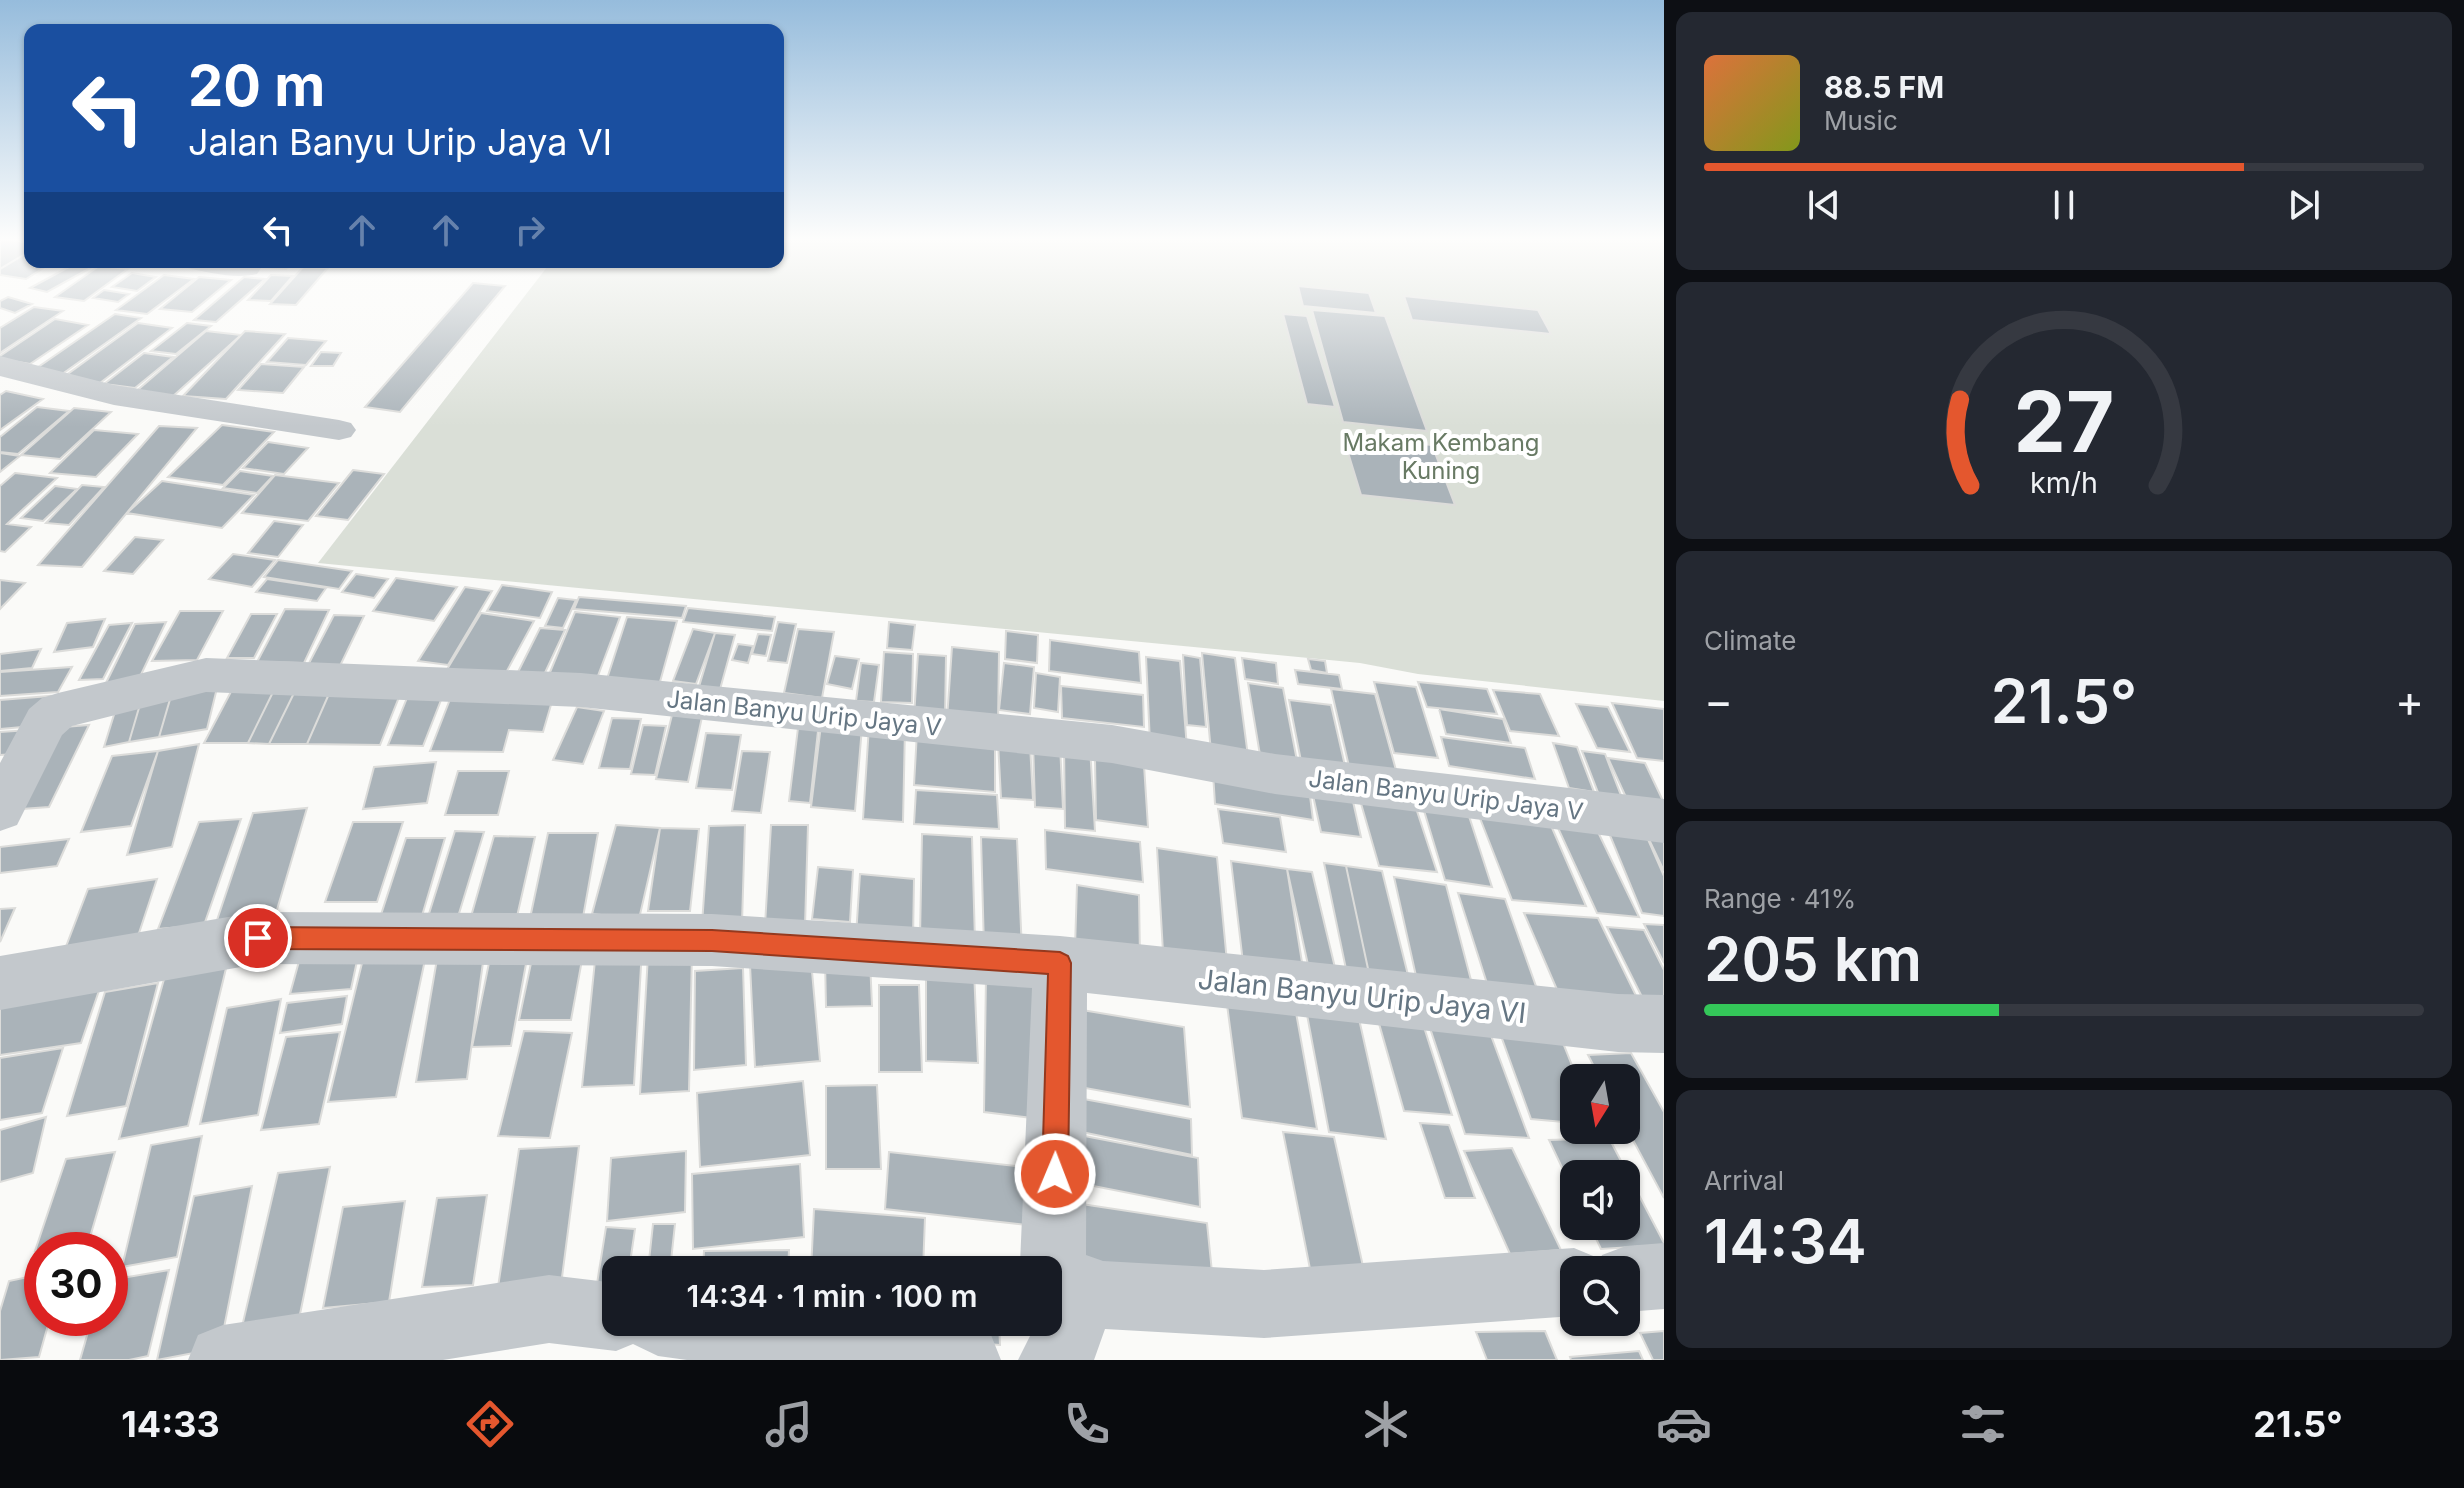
<!DOCTYPE html>
<meta charset="utf-8">
<style>
:root{--surface:#171b24;--page:#242831;--text:#f1f3f6;--muted:#9ea1a6;--line:#363941;--accent:#e4572e}
body{margin:0;font-family:Inter,sans-serif;background:var(--page);color:var(--text);height:100vh;display:flex;flex-direction:column;font-size:30px;white-space:nowrap}
*{box-sizing:border-box;margin:0}
p{font-size:26px;color:var(--muted)}
.icon{flex:none;width:44px;height:44px;fill:none;stroke:currentColor;stroke-width:2;stroke-linecap:round;stroke-linejoin:round}
.map{position:relative;flex:1;overflow:hidden}
.panel{display:flex;flex-direction:column;gap:12px;padding:12px;background:#0d0f14;width:800px}
.panel>*{flex:none}
.banner{position:absolute;left:24px;top:24px;width:760px;height:244px;border-radius:16px;box-shadow:0 2px 6px #0004;background:#1a4fa0;color:#fff;overflow:hidden}
.needle{width:52px;rotate:191deg}
.tools{position:absolute;left:1560px;top:1064px;display:grid;gap:16px}
.tools a{display:grid;place-items:center;width:80px;height:80px;border-radius:16px;background:var(--surface);box-shadow:0 2px 6px #0004;font-size:40px}
.speed{position:absolute;left:24px;top:1232px;display:flex;gap:16px;font-size:40px;font-weight:700;text-align:center}
.speed>*{display:grid;place-content:center;width:104px;height:104px;border-radius:50%;background:var(--surface);box-shadow:0 2px 6px #0004;line-height:1}
.speed .limit{border:12px solid #d22;background:#fff;color:#111}
.pin{position:absolute;display:grid;place-items:center;width:68px;height:68px;color:#fff;margin:-34px;border:4px solid #fff;border-radius:50%;box-shadow:0 2px 8px #0007}
.me{position:absolute;width:88px;margin:-44px;rotate:1deg;stroke-linejoin:round;filter:drop-shadow(0 0 6px #0008)}
.turn{display:flex;align-items:center;gap:28px;height:168px;padding:0 32px;font-size:36px}
.turn .icon{width:104px;height:104px;stroke-width:2.5}
.turn b{display:block;font-size:56px;line-height:68px}
.lanes{display:flex;align-items:center;height:76px;padding:0 32px;background:#0003;justify-content:center;gap:40px;direction:ltr}
.lanes .off{opacity:.35}
.big{font-size:60px;font-weight:600;line-height:1.1}
.panel .card{flex:1;display:flex;flex-direction:column;justify-content:center;gap:12px;min-width:0;padding:0 28px;border-radius:16px;background:var(--page)}
.panel .dial{align-items:center;gap:0}
.dial svg{height:208px;overflow:visible;fill:none;stroke:var(--line);stroke-width:7;stroke-linecap:round;text-anchor:middle}
.dial text{fill:var(--text);stroke:none}
.song{display:flex;align-items:center;gap:24px}
.cover{width:96px;height:96px;border-radius:12px;background:linear-gradient(135deg,hsl(20 70% 55%),hsl(70 70% 35%))}
.played{height:8px;border-radius:4px;background:linear-gradient(90deg,var(--accent) 75%,var(--line) 75%)}
.keys{display:flex;justify-content:space-around;direction:ltr}
.heat{display:flex;justify-content:space-between;align-items:center;font-size:44px;direction:ltr}
.charge{height:12px;border-radius:6px;background:linear-gradient(90deg,#34c759 41%,var(--line) 0)}
.trip{position:absolute;left:602px;top:1256px;width:460px;height:80px;border-radius:16px;background:var(--surface);box-shadow:0 2px 6px #0004;font-weight:600;line-height:80px;text-align:center}
.tabs{display:flex;height:128px;justify-content:space-around;align-items:center;background:#090b0e;color:var(--muted)}
.tabs .icon{width:56px;height:56px}
.tabs .active{color:var(--accent)}
.tabs b{font-size:36px;color:var(--text)}
main{display:flex;flex:1;min-height:0}
.map>svg:first-child{display:block}
.green{fill:#dadfd7}
.building{fill:#aab3b9;stroke:#dcdcda;stroke-width:2}
.lines{fill:none;stroke-linecap:round;stroke-linejoin:round}
.minor{fill:#c3c8cc;fill-rule:evenodd}
.route{fill:#e4572e;stroke:#94391e;stroke-width:2}
.labels{text-anchor:middle;dominant-baseline:central;stroke-width:8;stroke-linejoin:round;paint-order:stroke}
.park-label{font-size:24px;fill:#687a64;stroke:#fff}
.street-label{font-size:24px;fill:#657683;stroke:#fff}
.near-street-label{font-size:28px;fill:#657683;stroke:#fff}
</style>
<main>
<div class="map">
<svg width="1664" height="1360" viewBox="0 0 1664 1360">
<rect width="100%" height="100%" fill="#fafaf8"/>
<path class="green" d="M778,237h886v464l-246,-27 -58,-11 -1042,-100 233,-301h227z"/>
<path class="building" d="M0,238l30,5v8l-30,18z
M30,251v11h23l-27,17 -26,-4v-6z
M78,262l18,3 -49,27 -17,-4z
M263,262h31l-8,7 -29,-2z
M99,266l29,3 -44,32 -29,-4z
M303,267l25,1 -32,37 -26,-1z
M132,273l24,4 -19,14 -25,-4z
M164,275l30,4 -47,35 -31,-4z
M271,275l22,1 -22,25 -23,-1z
M199,277l32,3 -39,32 -32,-3z
M244,277l21,2 -49,43 -22,-2z
M473,283l32,3 -105,126 -35,-5z
M1298,286l71,7 7,20 -73,-7z
M104,290l25,4 -11,8 -25,-4z
M1404,296l134,14 13,24 -139,-14z
M8,297l24,7 -17,9 -15,-5v-7z
M34,307l29,4 -63,42v-25z
M1312,310l73,6 42,115 -84,-9z
M115,314l26,4 -83,59 -27,-5z
M1283,314l24,2 28,91 -28,-3z
M55,319l33,6 -58,39 -30,-5v-3z
M138,323l34,5 -72,55 -35,-7z
M187,323l24,3 -35,28 -25,-3z
M206,331l35,4 -70,63 -38,-4z
M245,331l40,3 -59,65 -43,-3z
M288,338l38,3 -20,24 -39,-3z
M321,352l20,1 -8,13h-22z
M144,353l29,4 -38,31 -31,-4z
M261,364l43,3 -21,26 -45,-3z
M6,391l37,8 -43,31v-35z
M37,407l32,4 -51,43 -18,-2v-15z
M74,408l37,4 -51,47 -39,-4z
M222,425l52,7 -51,53 -55,-8z
M159,426l38,2 -115,139 -44,-2z
M94,430l44,4 -42,43 -46,-4z
M1343,436l89,9 23,60 -94,-10z
M268,442l40,6 -24,26 -41,-6z
M0,453l20,3 -20,16z
M353,470l31,4 -36,46 -32,-4z
M240,471l33,5 -16,17 -34,-5z
M15,473l42,5 -50,46 24,3 -26,25 -5,-1v-65z
M275,475l64,8 -31,38 -66,-8z
M162,481l92,14 -32,33 -95,-15z
M82,485l22,2 -35,38 -23,-2z
M55,486l22,3 -34,32 -22,-3z
M274,521l29,4 -25,32 -30,-4z
M135,537l28,3 -30,34 -29,-3z
M233,554l42,6 -23,27 -43,-8z
M278,560l74,11 -13,18 -75,-12z
M356,574l32,5 -14,19 -32,-6z
M396,578l61,9 -23,34 -61,-10z
M267,579l59,9 -9,13 -61,-9z
M0,580l25,3 -25,26z
M502,585l50,7 -12,26 -53,-7z
M465,587l27,4 -44,74 -30,-4z
M579,597l107,9 -4,12 -108,-9z
M558,598l18,2 -13,28 -18,-2z
M688,608l87,9 -3,14 -89,-9z
M285,609l44,1 -25,53 -47,-1z
M180,611h43l-26,49 -45,1z
M575,612l45,5 -24,64 -48,-4z
M481,613l53,8 -32,59 -56,-9z
M251,614h26l-23,44h-27z
M334,615l30,1 -25,52 -32,-1z
M627,617l50,4 -19,68 -53,-4z
M105,619l-12,28 -39,5 13,-29z
M166,622l-29,61 -32,2 30,-61z
M778,622l18,2 -9,39 -19,-2z
M889,622l26,3 -3,25 -25,-2z
M132,623l-29,56 -24,1 30,-55z
M540,628l25,2 -22,47 -26,-3z
M693,629l22,4 -19,51 -23,-3z
M798,629l36,3 -12,66 -38,-5z
M1006,631l32,4 -1,28 -32,-4z
M715,633l20,2 -16,58 -21,-3z
M758,634l13,1 -5,21 -14,-2z
M1050,640l89,12 2,31 -92,-12z
M738,644l15,2 -5,17 -16,-3z
M952,647l47,5 -1,73 -51,-6z
M41,649l-9,19 -32,3v-17z
M884,652l29,2 -1,49 -31,-1z
M1202,653l33,5 13,98 -37,-4z
M918,654l28,2 -1,63 -31,-2z
M1183,655l17,3 6,69 -19,-2z
M835,656l24,3 -7,30 -25,-5z
M1146,657l34,4 7,87 -37,-5z
M1242,658l34,5 2,21 -33,-5z
M1308,659l17,2 2,12 -16,-3z
M861,663l18,2 -5,37 -18,-1z
M1004,663l30,4 -4,47 -31,-4z
M72,667l-14,25 -58,4v-24z
M1295,670l44,5 3,14 -44,-5z
M1036,673l24,4 -2,35 -24,-4z
M1374,682l42,5 22,71 -44,-5z
M1418,682l69,7 10,25 -70,-7z
M1248,683l35,5 15,78 -37,-5z
M234,686h42l-28,57h-44z
M276,686l21,1 -28,57 -21,-1z
M1061,686l82,9 1,32 -82,-9z
M297,687h35l-25,57h-38z
M332,687h71l-23,58 -73,-1z
M217,688l-10,41 -48,8 12,-41z
M1331,689l44,5 24,87 -48,-6z
M1493,690l47,4 19,42 -49,-5z
M409,693l34,2 -20,51 -35,-1z
M452,694l101,4 -10,34 -34,-2 -6,22 -73,-1z
M50,696l-16,30 -34,3v-29z
M171,696l-12,41 -30,5 12,-41z
M1289,700l42,5 14,61 -44,-5z
M141,701l-12,41 -25,5 13,-42z
M1612,703l52,6v52l-27,-3z
M1576,704l32,3 22,45 -33,-4z
M577,707l27,4 -21,53 -30,-4z
M1439,709l64,10 8,24 -65,-9z
M672,715l30,2 -14,65 -32,-3z
M612,718l29,1 -11,50 -31,-1z
M799,720l20,2 -9,81 -21,-2z
M89,725l-40,82 -42,3 44,-82z
M643,725l23,1 -11,49 -24,-1z
M821,725l41,2 -7,84 -44,-4z
M869,726l36,2 -2,94 -40,-3z
M29,730l-13,24 -16,1v-23z
M917,732l78,7v53l-81,-7z
M706,733l35,2 -9,55 -36,-2z
M1441,737l84,11 10,31 -86,-13z
M1033,741l27,3 3,65 -28,-2z
M998,742l32,2 3,56 -32,-2z
M1553,743l24,4 17,45 -25,-4z
M199,744l-27,103 -45,8 31,-104z
M1064,744l26,3 5,84 -30,-3z
M158,751l-27,75 -50,6 31,-76z
M742,751l28,1 -9,61 -29,-2z
M1582,751l23,3 17,44 -23,-3z
M1608,758l37,5 19,40v8l-34,-5z
M1095,759l49,6 4,62 -52,-7z
M436,762l-9,41 -64,6 11,-42z
M458,771h51l-11,44h-53z
M1213,773l96,15 4,32 -98,-16z
M916,790l81,5 2,34 -85,-5z
M1312,791l40,6 9,40 -40,-5z
M1360,800l55,5 22,67 -58,-6z
M1422,804l45,6 25,77 -47,-7z
M307,808l-36,122 -59,5 41,-122z
M1476,808l70,6 40,92 -74,-6z
M1218,809l62,8 6,35 -63,-9z
M241,819l-37,106 -46,4 41,-107z
M353,822h50l-26,80h-52z
M616,825l44,3 -21,91 -47,-5z
M745,825l-3,98 -40,1 7,-98z
M771,825h37l-3,101 -40,-1z
M660,828l39,1 -9,82h-42z
M1558,828l40,4 41,85 -42,-4z
M1045,830l95,12 3,40 -97,-13z
M455,831l29,1 -27,88h-30z
M548,833h50l-16,90h-53z
M1609,833l38,4 17,39v40l-22,-3z
M1646,833l18,1v37z
M922,834l50,3 3,104 -55,-4z
M494,836l41,1 -19,84 -46,-1z
M981,837l36,2 5,112 -38,-3z
M406,838h39l-26,88 -42,1z
M69,839l-12,27 -57,7v-26z
M1157,848l60,9 10,105 -64,-10z
M1231,861l56,8 18,112 -61,-10z
M1324,863l22,3 24,112 -23,-4z
M1346,866l36,5 28,112 -40,-5z
M818,867l35,3 -3,52 -38,-3z
M1287,869l25,3 25,104 -27,-2z
M860,874l54,5 -1,62 -57,-5z
M1394,877l52,8 31,118 -57,-9z
M157,879l-23,69 -72,9 26,-68z
M1077,885l62,10 1,64 -65,-12z
M1458,893l47,6 38,107 -51,-7z
M15,908l-15,34v-33z
M1524,913l74,5 46,94 -80,-6z
M1644,924l20,1v38z
M1607,927l37,3 20,40v30l-21,-1z
M530,942l-19,104 -39,1 21,-104z
M360,947l-9,42 -61,5 11,-40z
M534,949h50l-13,71h-52z
M642,949l-8,136 -52,2 14,-136z
M692,952l-3,139 -49,3 8,-139z
M426,955l-30,142 -68,5 35,-143z
M484,955l-17,124 -51,3 21,-123z
M229,956l-41,170 -69,13 49,-174z
M825,959l45,1 2,46 -46,1z
M811,960l9,101 -65,6 -5,-102z
M743,968l3,97 -52,5 1,-99z
M926,968l48,2 4,93 -52,-2z
M986,976l58,7 4,137 -64,-8z
M103,979l-22,64 -81,12v-61z
M158,983l-32,123 -59,10 38,-124z
M879,985h40l3,87h-43z
M347,996l-5,28 -62,9 7,-30z
M1226,997l69,10 22,122 -75,-11z
M281,999l-23,116 -58,9 27,-116z
M1305,1004l52,6 29,129 -57,-7z
M1064,1007l120,20 6,80 -127,-23z
M1427,1019l59,3 43,116 -64,-4z
M1378,1020l45,4 29,91 -48,-4z
M524,1031l48,2 -22,105 -52,-2z
M340,1032l-21,92 -58,6 25,-93z
M1500,1033l61,5 16,40h-3v45l-43,-4z
M63,1048l-21,65 -42,7v-62z
M1631,1053l33,59v86l-38,-71v-49h-26l-12,-23z
M803,1081l7,74 -110,12 -3,-74z
M877,1085l4,84h-55v-83z
M1073,1097l118,22 1,36 -120,-25z
M46,1117l-13,56 -33,9v-52z
M1420,1123l29,2 26,73h-30z
M1283,1132l51,5 33,147 -55,-5z
M1069,1133l129,25 2,49 -132,-26z
M202,1136l-25,121 -55,10 29,-122z
M1609,1138l55,105v2l-63,4 -11,-23h36v-52h-52v19l-25,-53z
M579,1146l-18,139 -63,2 21,-138z
M1512,1148l49,102 -51,4 -46,-103z
M686,1151l-1,61 -78,9 4,-63z
M115,1152l-27,92 -53,7 31,-92z
M889,1152l136,15 1,58 -141,-16z
M800,1164l4,73 -111,12 -1,-75z
M330,1167l-32,157 -57,7 37,-158z
M252,1186l-32,162 -63,12 37,-164z
M487,1195l-14,90 -51,2 15,-89z
M405,1201l-16,101 -66,6 20,-101z
M1075,1203l132,20 6,59 -138,-23z
M814,1209l111,9 -2,52h-112z
M653,1224h22l-5,46h-22z
M606,1227l29,2 -6,41h-13v21l-20,-1z
M789,1250l-1,20h-85l1,-19z
M169,1270l-21,86 -19,4h-49l12,-42h18v-38z
M42,1274v44h8l-11,39 -39,3v-49l9,-30z
M865,1322h134l1,23 -136,-10z
M1545,1331l12,29h-70l-11,-28z
M1664,1331v29h-11l-13,-27z
M1639,1351l4,9h-72l-1,-3z"/>
<g class="lines">
<path class="minor" d="M184,262h73l4,6 -4,6c-21,5 -48,-1 -69,-6z
M0,356l114,29 225,35 12,3 5,7 -5,7 -12,3 -225,-35 -114,-29z
M206,658l375,15 531,52 163,29 389,45v44l-389,-49 -163,-31 -531,-56 -375,-15 -134,34 -10,9 -45,90 -17,6v-68l29,-54 13,-11 16,-5z
M258,912l454,2 348,22 558,58 46,1v58l-46,-1 -531,-59 -1,262 17,6 161,9 310,-22 24,10 1,4 3,-7 24,-9 38,-3v66l-38,3v-42h-52v46l-310,22 -159,-9 -11,31h-76l19,-38h11v-52h-26l-2,-6 12,-276 -320,-22 -454,-2 -258,46v-54z
M549,1275l67,8v39h326l24,3 25,10 10,25h-314l-29,-4 -25,-12 -17,7 -67,-8 -106,17h-255l10,-25 25,-10z"/>
</g>
<linearGradient id="sky" x2="0" y2="1"><stop stop-color="#96bcdc"/><stop offset="0.56" stop-color="#fdfdfc"/><stop offset="1" stop-color="#fdfdfc" stop-opacity="0"/></linearGradient>
<rect width="1664" height="427" fill="url(#sky)"/>
<path class="route" d="M258,927l454,3 348,22 8,4 3,7 -3,211 -4,9 -9,4 -9,-4 -4,-9 6,-200 -336,-23 -454,-2 -8,-3 -3,-8 3,-8z"/>
<g class="labels">
<g class="park-label">
<text x="1441" y="442">Makam Kembang<tspan x="1441" dy="28">Kuning</tspan></text>
</g>
<g class="street-label">
<text transform="translate(804 713) rotate(6)">Jalan Banyu Urip Jaya V</text>
<text transform="translate(1446 795) rotate(7)">Jalan Banyu Urip Jaya V</text>
</g>
<g class="near-street-label">
<text transform="translate(1362 996) rotate(6)">Jalan Banyu Urip Jaya VI</text>
</g>
</g>
</svg>
<div class="tools">
<a><svg class="needle" viewBox="-14 -14 28 28"><path d="M0-13l5 13h-10z" fill="#e53935"/><path d="M0 13l5-13h-10z" fill="#9ea1a6"/></svg></a>
<a><svg class="icon" aria-label="sound" viewBox="0 0 24 24"><path d="M4 9h4l5-4v14l-5-4H4zM17 9q2 3 0 6"/></svg></a>
<a><svg class="icon" aria-label="search" viewBox="0 0 24 24"><circle cx="10" cy="10" r="6"/><path d="M15 15l6 6"/></svg></a>
</div>
<div class="speed"><div class="limit">30</div></div>
<div class="pin" style="left:258px;top:938px;background:#d93025"><svg class="icon" aria-label="arrive" viewBox="0 0 24 24"><path d="M6 21V4h12l-3 4 3 4H6"/></svg></div>
<svg class="me" style="left:1055px;top:1174px" viewBox="-20 -20 40 40"><circle r="17" fill="#e4572e" stroke="#fff" stroke-width="3"/><path d="M0-11L8 9 0 5-8 9z" fill="#fff"/></svg>
<div class="trip">14:34 · 1 min · 100 m</div>
<div class="banner">
<div class="turn"><svg class="icon" aria-label="left" viewBox="0 0 24 24"><path d="M17 20v-9H6M10 6l-5 5 5 5"/></svg><div><b>20 m</b>Jalan Banyu Urip Jaya VI</div></div>
<div class="lanes"><svg class="icon" aria-label="left" viewBox="0 0 24 24"><path d="M17 20v-9H6M10 6l-5 5 5 5"/></svg><svg class="icon off" aria-label="ahead" viewBox="0 0 24 24"><path d="M12 20V5M6 11l6-6 6 6"/></svg><svg class="icon off" aria-label="ahead" viewBox="0 0 24 24"><path d="M12 20V5M6 11l6-6 6 6"/></svg><svg class="icon off" aria-label="right" viewBox="0 0 24 24"><path d="M7 20v-9h11M14 6l5 5-5 5"/></svg></div>
</div>
</div>
<section class="panel">
<div class="card">
<div class="song"><i class="cover"></i><div><b>88.5 FM</b><p>Music</p></div></div>
<div class="played"></div>
<div class="keys"><svg class="icon" aria-label="previous" viewBox="0 0 24 24"><path d="M18 5L8 12l10 7zM5 5v14"/></svg><svg class="icon" aria-label="pause" viewBox="0 0 24 24"><path d="M8 5v14M16 5v14"/></svg><svg class="icon" aria-label="next" viewBox="0 0 24 24"><path d="M6 5l10 7-10 7zM19 5v14"/></svg></div>
</div>
<div class="card dial"><svg viewBox="0 0 100 80">
<path d="M14 69A42 42 0 1 1 86 69"/>
<path d="M14 69A42 42 0 0 1 10 36" stroke="#e4572e"/>
<text x="50" y="56" font-size="32" font-weight="700">27</text>
<text x="50" y="72" font-size="11">km/h</text>
</svg></div>
<div class="card"><p>Climate</p>
<div class="heat"><a>−</a><b class="big">21.5°</b><a>+</a></div>
</div>
<div class="card"><p>Range · 41%</p><b class="big">205 km</b><div class="charge"></div></div>
<div class="card"><p>Arrival</p><b class="big">14:34</b></div>
</section>
</main>
<nav class="tabs">
<b>14:33</b>
<svg class="icon active" aria-label="directions" viewBox="0 0 24 24"><path d="M12 3l9 9-9 9-9-9zM9 14v-3h6M13 9l2 2-2 2"/></svg>
<svg class="icon" aria-label="music" viewBox="0 0 24 24"><path d="M9 18V5l10-2v13"/><circle cx="6" cy="18" r="3"/><circle cx="16" cy="16" r="3"/></svg>
<svg class="icon" aria-label="phone" viewBox="0 0 24 24"><path d="M5 4h4l2 5-3 2q2 4 5 5l2-3 5 2v4C11 20 4 13 5 4z"/></svg>
<svg class="icon" aria-label="climate" viewBox="0 0 24 24"><path d="M12 3v18M4 7l16 10M4 17L20 7"/></svg>
<svg class="icon" aria-label="car" viewBox="0 0 24 24"><path d="M5 17H2v-5l4-1 3-4h7l3 4 3 1v5h-3M9 17h6M6 11h13"/><circle cx="7" cy="17" r="2"/><circle cx="17" cy="17" r="2"/></svg>
<svg class="icon" aria-label="filters" viewBox="0 0 24 24"><path d="M4 7h16M4 17h16"/><circle cx="9" cy="7" r="2"/><circle cx="15" cy="17" r="2"/></svg>
<b>21.5°</b>
</nav>
